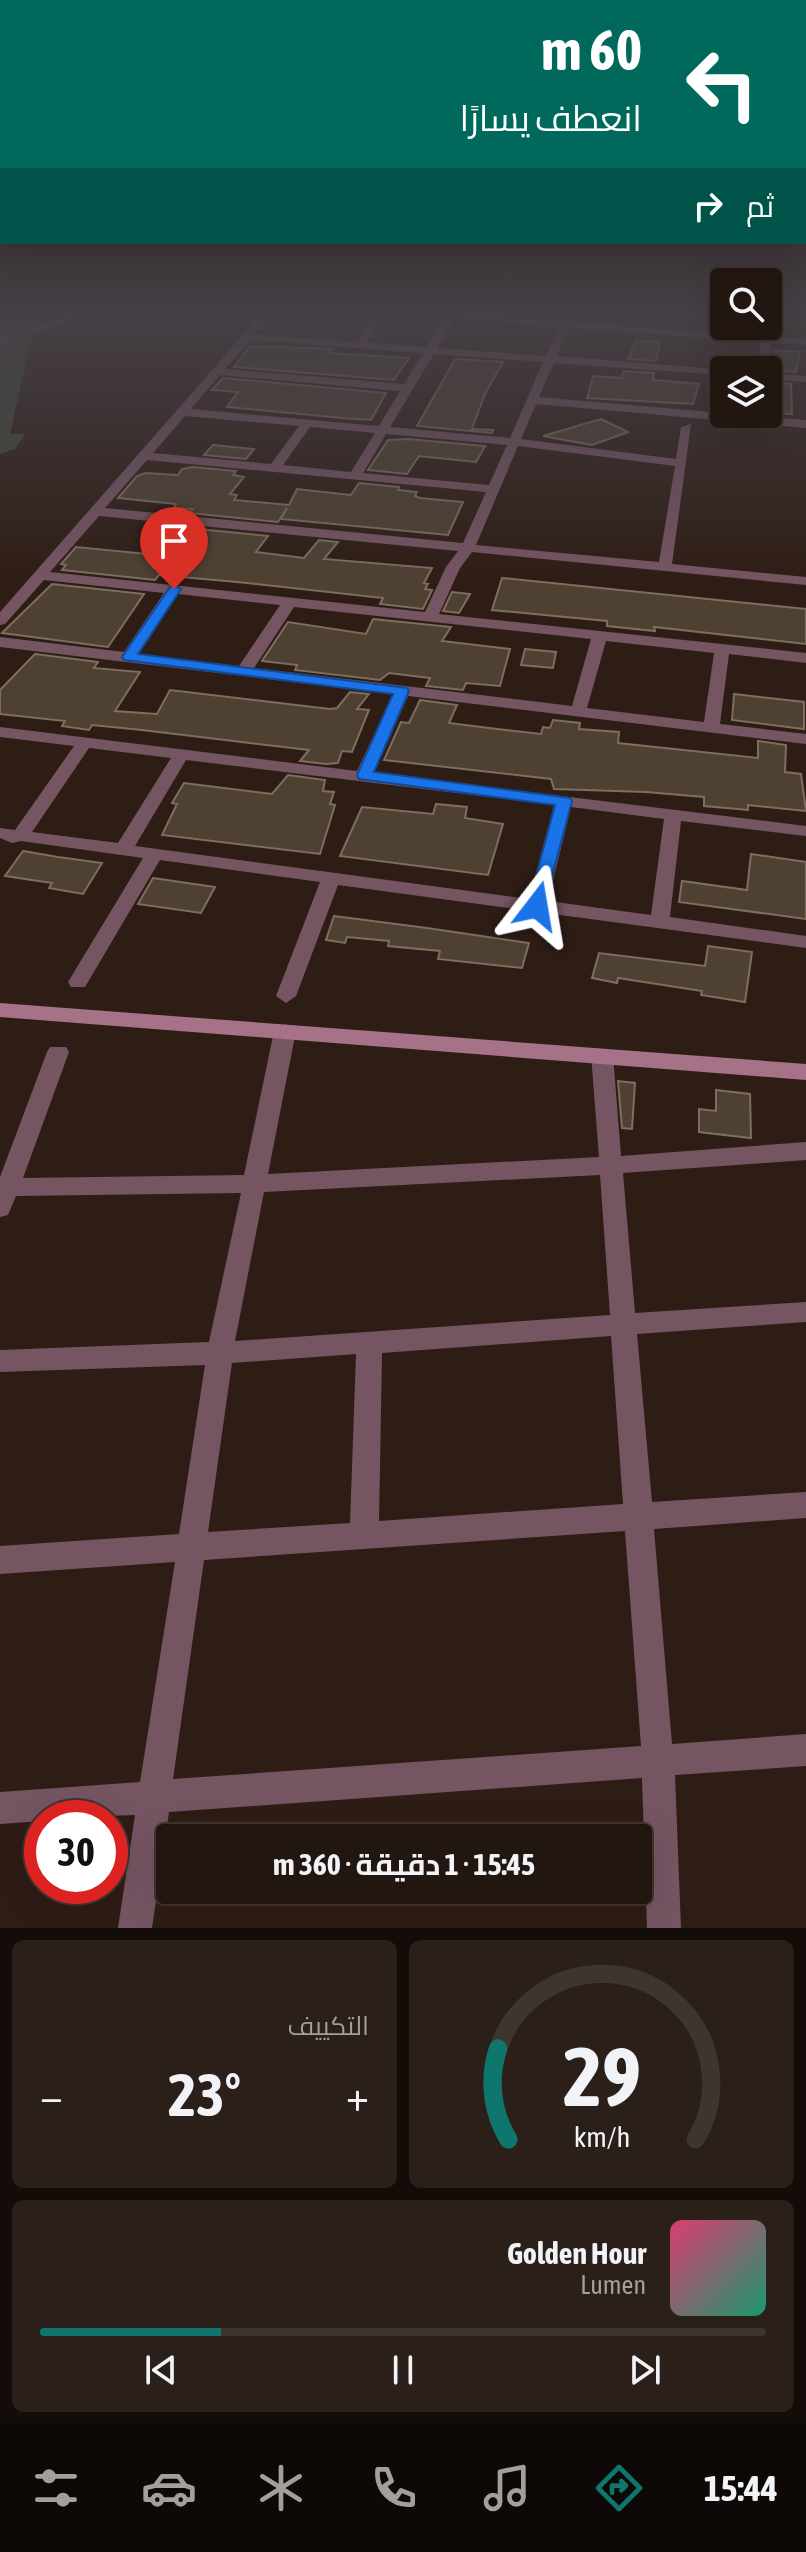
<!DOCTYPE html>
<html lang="ar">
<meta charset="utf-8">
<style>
:root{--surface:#221610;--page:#2a1f19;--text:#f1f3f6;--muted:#a29f9f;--line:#3f3530;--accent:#0f766e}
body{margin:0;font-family:"Asap Condensed",Cairo,sans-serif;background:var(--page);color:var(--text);direction:rtl;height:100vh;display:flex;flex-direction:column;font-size:30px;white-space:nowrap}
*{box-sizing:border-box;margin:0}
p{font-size:26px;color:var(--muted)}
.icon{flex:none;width:44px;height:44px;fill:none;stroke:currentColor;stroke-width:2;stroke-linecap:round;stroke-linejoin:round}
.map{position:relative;height:1928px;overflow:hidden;direction:ltr}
.sheet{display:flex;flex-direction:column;gap:12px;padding:12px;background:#130c09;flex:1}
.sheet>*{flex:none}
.guide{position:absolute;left:0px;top:0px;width:806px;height:244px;box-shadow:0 8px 32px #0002,0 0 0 2px var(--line);direction:rtl;background:#00695c;color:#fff;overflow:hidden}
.controls{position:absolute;left:710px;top:268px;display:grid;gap:16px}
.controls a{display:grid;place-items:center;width:72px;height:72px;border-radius:8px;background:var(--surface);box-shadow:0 8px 32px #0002,0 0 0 2px var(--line);font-size:40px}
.speed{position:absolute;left:24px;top:1800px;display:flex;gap:16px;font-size:40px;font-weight:700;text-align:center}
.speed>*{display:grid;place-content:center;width:104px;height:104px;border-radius:50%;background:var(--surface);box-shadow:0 8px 32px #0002,0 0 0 2px var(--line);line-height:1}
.speed .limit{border:12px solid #d22;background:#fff;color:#111}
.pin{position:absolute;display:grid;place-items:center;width:68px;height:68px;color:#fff;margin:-82px -34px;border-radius:50% 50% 50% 0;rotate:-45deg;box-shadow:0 0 8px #0007}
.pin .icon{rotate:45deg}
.me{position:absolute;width:88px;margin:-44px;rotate:14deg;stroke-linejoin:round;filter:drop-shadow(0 0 6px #0008)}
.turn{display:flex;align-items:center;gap:28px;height:168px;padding:0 32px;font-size:36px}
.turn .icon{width:104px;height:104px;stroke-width:2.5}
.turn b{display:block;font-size:56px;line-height:68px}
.then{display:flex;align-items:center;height:76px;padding:0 32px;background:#0003;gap:16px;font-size:30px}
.big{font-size:60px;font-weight:700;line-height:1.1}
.sheet .card{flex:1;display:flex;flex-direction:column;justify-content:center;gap:12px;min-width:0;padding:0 28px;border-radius:12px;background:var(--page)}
.sheet .dial{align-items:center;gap:0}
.dial svg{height:208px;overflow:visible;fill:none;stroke:var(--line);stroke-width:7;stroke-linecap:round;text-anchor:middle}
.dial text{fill:var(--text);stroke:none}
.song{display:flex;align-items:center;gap:24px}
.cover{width:96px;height:96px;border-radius:12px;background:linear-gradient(135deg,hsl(340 70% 55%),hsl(160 70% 35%))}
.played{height:8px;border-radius:4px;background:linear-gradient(90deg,var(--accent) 25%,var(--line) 25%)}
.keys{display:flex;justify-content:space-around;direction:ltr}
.heat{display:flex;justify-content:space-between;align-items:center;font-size:44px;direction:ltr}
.sheet .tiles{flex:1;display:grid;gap:12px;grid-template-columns:1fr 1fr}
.card:last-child{grid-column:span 2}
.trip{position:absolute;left:156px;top:1824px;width:496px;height:80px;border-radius:8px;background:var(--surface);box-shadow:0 8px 32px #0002,0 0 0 2px var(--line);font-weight:700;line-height:80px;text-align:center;direction:rtl}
.dock{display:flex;height:128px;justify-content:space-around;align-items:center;background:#0e0906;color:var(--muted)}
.dock .icon{width:56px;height:56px}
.dock .active{color:var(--accent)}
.dock b{font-size:36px;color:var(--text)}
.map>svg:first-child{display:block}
.green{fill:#424938}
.building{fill:#4e4132;stroke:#7d6e5f;stroke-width:2}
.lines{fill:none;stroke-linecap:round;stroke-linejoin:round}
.lane{stroke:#765563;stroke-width:7}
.street{fill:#765563;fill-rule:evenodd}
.secondary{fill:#a57288;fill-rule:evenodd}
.route{fill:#1a73e8;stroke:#114b97;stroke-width:2}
</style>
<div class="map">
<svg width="806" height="1928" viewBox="0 0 806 1928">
<rect width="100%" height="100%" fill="#2e1d15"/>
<path class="green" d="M37,312l-27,122h15l-10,15 -15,5v-141z"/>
<path class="building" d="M636,341l24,1 -4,19 -28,-2z
M250,346l82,3 -3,4 80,5 -15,22 -160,-13z
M774,350l26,2 -4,20 -22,-2z
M455,359l48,3 -18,32 -13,35 21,1 -1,3 -75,-7z
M624,371l30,2 -1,7 46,4 -6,20 -106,-6 6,-22 28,2z
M223,378l163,15 -15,27 -29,-2 -115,-11 11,-15 -26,-2z
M774,382l17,2 1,30 -23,-1z
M601,419l27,13 -36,13 -49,-9z
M408,439l77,7 -9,16 -57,-6 -12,18 -39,-4 20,-30z
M213,445l41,4 -8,10 -42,-4z
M193,467l43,4 -3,4 11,2 -14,17 7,1 -3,5 55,5 8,-16 54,6 8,-12 40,4 -1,3 19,2 -2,4 5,2 43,4 -15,33 -167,-16 6,-11 -9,14 -89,-9 4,-4 -19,-1 2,-4 -58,-6 19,-22 8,-3 33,2 4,-6z
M178,527l90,9 -12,16 48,6 15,-18 19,2 -14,17 108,9 -8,15 4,1 -3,5 7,1 -9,19 -43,-5 3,-6 -146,-16 -78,-7 -4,5 -93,-10 4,-5 -5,-1 15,-17 71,7 8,-11 9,1z
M502,578l304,31v35l-152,-17 1,4 -48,-5v-5l-115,-11z
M52,584l92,10 -36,53 -106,-14z
M452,592l18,2 -11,19 -16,-2z
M373,619l78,8 -9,14 68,8 -10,37 -34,-3 -3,7 -37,-4 4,-8 -41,-5 -9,7 -85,-10 2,-5 -35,-4 26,-39 78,12z
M525,649l31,3 -3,16 -32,-3z
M35,654l63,8 -4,6 46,4 -25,39 42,3 13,-24 160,19 7,-1 13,-16 19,2 -12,15 12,1 -17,42 -10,-1 -4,12 -12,1 -26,-3 9,-11 -167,-20 -50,-5 -3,5 -27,-4 3,-5 -65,-7v-24z
M734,694l70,8v27l-72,-9z
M420,700l37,5 -8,18 40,5 52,6 2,-7 7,1 3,-8 27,3 -1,6 40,3 -1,11 140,15v-17l28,4 -1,27 16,2 5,37 -58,-6v5l-44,-4v-9l-58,-5 -92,-3 -3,-10 -167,-19 17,-38 8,1z
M288,775l37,5 -2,11 11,1 -4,12 5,1 -15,49 -158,-19 15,-31 -5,-1 12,-20 88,11z
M436,804l31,3 -2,11 38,6 -15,51 -148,-19 22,-49 71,7z
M23,851l35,6 44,6 -19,31 -34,-6 3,-5 -47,-7z
M751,854l55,8v57l-127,-17 3,-21 65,9z
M153,878l62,9 -14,26 -63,-9z
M334,916l93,12 102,15 -7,25 -84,-9 2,-8 -52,-5 1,-5 -42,-4 -2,6 -19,-3z
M708,946l44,6 -7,50 -44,-7 1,-4 -84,-13 -1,5 -25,-5 7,-25 106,13z
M618,1081l17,2 -3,46 -10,-1z
M716,1090l34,4 1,44 -52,-6v-23l17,2z"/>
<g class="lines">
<path class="lane" d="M0,341l87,-29"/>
<path class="street" d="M263,312h11l-19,22 102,8 19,-30h10l-19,30 60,5 17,-29 -50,-6h51l116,9 4,-9h10l-4,10 235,17v6l-34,-2 -6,27h-10l5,-28 -192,-14 -12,28 171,14h-4v5l-170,-12 -15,34 267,23v8l-270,-24 -15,35 155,20 5,-32 10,-3 -19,140 134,13v8l-334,-33 -12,16 -21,46 367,39v10l-77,-9 -9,70 86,10v10l-398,-48 -34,77 432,53v10l-125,-15 -11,96 136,19v12l-468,-63 -42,111 -10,7 -10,-7 44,-114 -160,-22 -75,127h-14l-3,-5 75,-124 -122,-17 -9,2 -12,-5v-10l15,2 59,-84 -74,-9v-10l357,44 36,-77 -393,-47v-10l124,15 40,-59 -120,-13 -39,44 -5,1v-13zM454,319l105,8 -13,29 -109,-8zM250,340l173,13 -19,31 -179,-15zM434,354l109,8 -33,76 -120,-11zM220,375l180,16 -21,35 -188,-17zM185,416l114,10 -28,38 -118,-11zM310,427l65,6 -24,39 -68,-7zM386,434l121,11 -18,40 -126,-12zM518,446l157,20 -16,96 -183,-17zM147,460l339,32 -23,51 -358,-35zM99,516l359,35 -12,16 -21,45 -375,-40zM178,594l102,11 -41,61 -100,-12zM294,607l297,32 -19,67 -318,-38zM606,641l108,12 -10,69 -117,-14zM89,748l82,10 -53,85 -86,-11zM186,760l368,45 -25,94 -394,-53zM571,807l93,12 -13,96 -103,-14z
M768,373l38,3v6l-38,-3z
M285,1024l11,7 -28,143 331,-17 -8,-102 3,-5h16l3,5 8,101 185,-14v18l-183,13 12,140 171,-11v20l-169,12 15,168 154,-10v26l-152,11 18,215 134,-10v32l-131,9 6,153h-34l-5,-150 -473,34 -17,116h-34l17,-113 -93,3v3l-42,3v-32l140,-10 35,-220 -175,12v-28l179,-12 26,-169 -205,7v-22l209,-8 32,-149 -225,3 -8,19 -8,2v-40l47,-125 3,-5h16l3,5 -46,126 221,-3 30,-144zM600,1175l10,140 -375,26 29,-149zM611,1336l12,168 -244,17 3,-168zM356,1354l-6,169 -142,9 24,-169zM625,1531l16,215 -468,33 31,-219z"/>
<path class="secondary" d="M0,1003l806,61v16l-806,-63z"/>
</g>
<linearGradient id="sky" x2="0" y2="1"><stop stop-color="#19100c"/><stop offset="0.54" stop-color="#464046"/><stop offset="1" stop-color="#464046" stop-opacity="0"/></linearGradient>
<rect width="806" height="582" fill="url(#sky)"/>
<path class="route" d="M174,585l7,4 -43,65 269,34 2,3 -35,81 196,26 2,3 -29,109h-12l-3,-4 27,-101 -196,-26 -2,-4 36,-81 -269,-34 -2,-3 48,-70z"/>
</svg>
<div class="controls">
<a><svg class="icon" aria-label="search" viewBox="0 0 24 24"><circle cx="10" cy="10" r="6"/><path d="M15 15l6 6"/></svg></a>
<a><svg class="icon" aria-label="layers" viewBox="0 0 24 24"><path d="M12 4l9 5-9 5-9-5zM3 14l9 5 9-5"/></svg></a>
</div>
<div class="speed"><div class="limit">30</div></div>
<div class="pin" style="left:174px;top:589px;background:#d93025"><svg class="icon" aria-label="arrive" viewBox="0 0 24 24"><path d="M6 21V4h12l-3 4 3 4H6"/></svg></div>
<svg class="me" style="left:537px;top:906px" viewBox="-20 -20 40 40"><path d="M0-17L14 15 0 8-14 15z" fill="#1a73e8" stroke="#fff" stroke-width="4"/></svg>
<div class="trip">15:45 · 1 دقيقة · 360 m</div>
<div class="guide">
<div class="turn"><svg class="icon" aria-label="left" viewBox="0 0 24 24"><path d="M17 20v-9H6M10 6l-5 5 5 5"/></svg><div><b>60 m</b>انعطف يسارًا</div></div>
<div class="then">ثم<svg class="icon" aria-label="right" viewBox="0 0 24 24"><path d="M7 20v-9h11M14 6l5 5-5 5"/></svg></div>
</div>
</div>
<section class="sheet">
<div class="tiles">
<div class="card dial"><svg viewBox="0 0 100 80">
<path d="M14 69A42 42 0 1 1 86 69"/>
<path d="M14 69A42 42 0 0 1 10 34" stroke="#0f766e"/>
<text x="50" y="56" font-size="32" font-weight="700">29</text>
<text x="50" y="72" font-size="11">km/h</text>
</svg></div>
<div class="card"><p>التكييف</p>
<div class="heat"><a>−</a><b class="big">23°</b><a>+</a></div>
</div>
<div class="card">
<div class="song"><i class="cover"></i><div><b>Golden Hour</b><p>Lumen</p></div></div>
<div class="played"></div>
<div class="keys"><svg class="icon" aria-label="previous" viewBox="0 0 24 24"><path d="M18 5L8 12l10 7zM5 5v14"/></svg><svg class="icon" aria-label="pause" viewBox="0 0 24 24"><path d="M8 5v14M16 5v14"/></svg><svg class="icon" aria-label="next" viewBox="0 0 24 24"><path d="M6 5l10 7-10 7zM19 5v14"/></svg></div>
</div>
</div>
</section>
<nav class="dock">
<b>15:44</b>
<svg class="icon active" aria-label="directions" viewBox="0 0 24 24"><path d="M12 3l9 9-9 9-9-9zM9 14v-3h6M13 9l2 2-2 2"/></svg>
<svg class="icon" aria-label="music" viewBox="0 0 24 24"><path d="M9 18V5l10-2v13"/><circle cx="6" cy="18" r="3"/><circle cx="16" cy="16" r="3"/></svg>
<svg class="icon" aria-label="phone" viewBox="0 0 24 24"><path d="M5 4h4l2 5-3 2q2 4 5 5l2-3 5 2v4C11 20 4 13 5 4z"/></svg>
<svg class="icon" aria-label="climate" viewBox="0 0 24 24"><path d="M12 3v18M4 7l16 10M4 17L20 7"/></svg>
<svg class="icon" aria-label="car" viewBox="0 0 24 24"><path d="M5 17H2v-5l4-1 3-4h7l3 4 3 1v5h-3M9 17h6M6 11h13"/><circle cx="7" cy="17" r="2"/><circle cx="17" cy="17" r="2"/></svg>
<svg class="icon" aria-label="filters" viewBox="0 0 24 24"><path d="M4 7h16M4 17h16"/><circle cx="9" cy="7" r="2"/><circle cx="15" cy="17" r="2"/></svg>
</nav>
